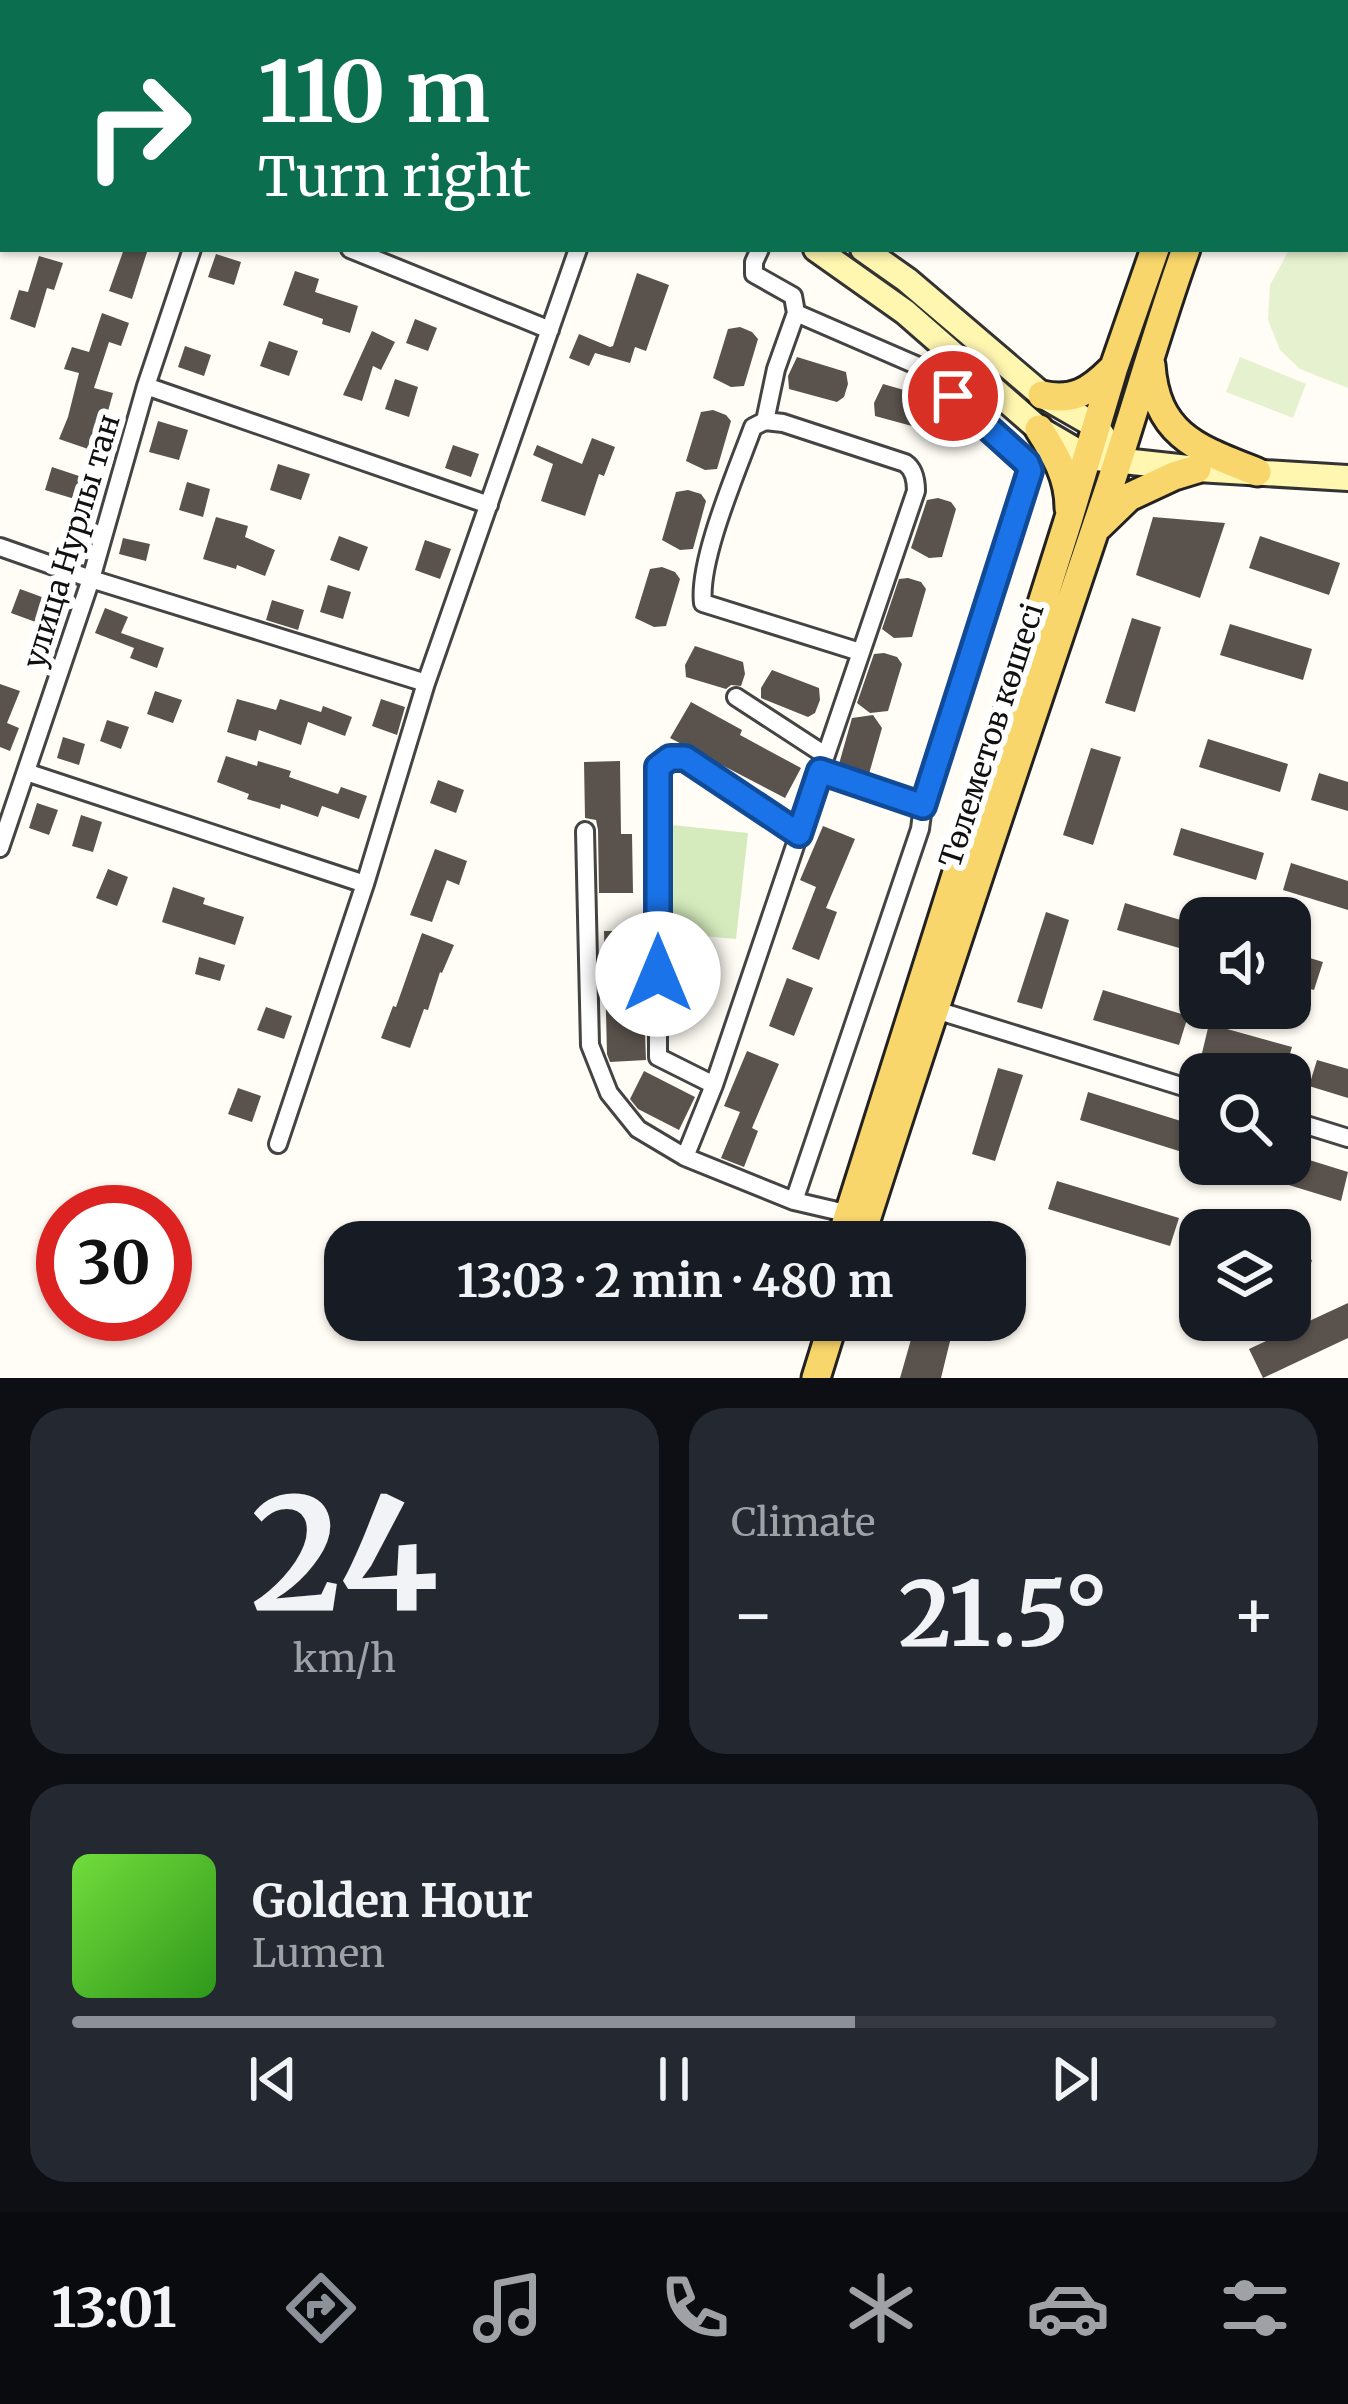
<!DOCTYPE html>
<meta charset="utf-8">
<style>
:root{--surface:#171b24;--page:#242831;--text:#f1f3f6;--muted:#9ea1a6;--line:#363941;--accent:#8c9099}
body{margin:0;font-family:Merriweather,serif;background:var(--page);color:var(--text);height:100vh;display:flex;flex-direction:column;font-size:45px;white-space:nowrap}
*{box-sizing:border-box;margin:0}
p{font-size:39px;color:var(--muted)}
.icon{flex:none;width:66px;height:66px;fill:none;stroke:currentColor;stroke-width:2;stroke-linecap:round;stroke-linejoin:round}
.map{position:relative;height:1378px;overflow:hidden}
.sheet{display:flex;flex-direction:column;gap:30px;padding:30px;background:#0d0f14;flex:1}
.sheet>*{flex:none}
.top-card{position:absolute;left:0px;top:0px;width:1350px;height:252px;box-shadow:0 3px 9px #0004;background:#0b6e4f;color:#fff;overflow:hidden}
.fabs{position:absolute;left:1179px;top:897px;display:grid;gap:24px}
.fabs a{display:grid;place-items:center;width:132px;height:132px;border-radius:24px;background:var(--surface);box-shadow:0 3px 9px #0004;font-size:60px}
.speed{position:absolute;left:36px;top:1185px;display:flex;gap:24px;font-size:60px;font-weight:700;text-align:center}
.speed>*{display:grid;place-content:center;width:156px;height:156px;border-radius:50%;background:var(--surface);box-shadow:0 3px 9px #0004;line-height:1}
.speed .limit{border:18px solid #d22;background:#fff;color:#111}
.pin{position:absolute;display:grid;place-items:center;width:102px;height:102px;color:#fff;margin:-51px;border:6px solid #fff;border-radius:50%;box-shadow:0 3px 12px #0007}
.me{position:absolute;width:132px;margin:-66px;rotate:0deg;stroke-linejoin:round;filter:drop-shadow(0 0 9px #0008)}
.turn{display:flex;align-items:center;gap:42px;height:252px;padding:0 60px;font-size:54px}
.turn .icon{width:156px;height:156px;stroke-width:2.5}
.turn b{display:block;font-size:84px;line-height:102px}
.big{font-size:90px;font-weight:700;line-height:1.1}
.sheet .widget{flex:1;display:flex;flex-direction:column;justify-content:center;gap:18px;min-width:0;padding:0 42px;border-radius:36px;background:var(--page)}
.sheet .dial{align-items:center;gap:0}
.dial b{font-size:156px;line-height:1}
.song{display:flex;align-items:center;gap:36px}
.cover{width:144px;height:144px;border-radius:18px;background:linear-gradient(135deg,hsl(100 70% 55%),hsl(110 70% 35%))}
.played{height:12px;border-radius:6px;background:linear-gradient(90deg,var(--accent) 65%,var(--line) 65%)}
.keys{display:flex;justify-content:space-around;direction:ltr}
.heat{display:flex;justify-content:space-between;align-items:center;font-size:66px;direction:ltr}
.sheet .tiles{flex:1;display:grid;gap:30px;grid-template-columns:1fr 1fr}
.widget:last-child{grid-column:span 2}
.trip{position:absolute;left:324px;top:1221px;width:702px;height:120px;border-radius:36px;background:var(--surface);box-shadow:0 3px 9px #0004;font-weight:700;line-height:120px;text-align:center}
.dock{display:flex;height:192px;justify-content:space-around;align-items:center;background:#090b0e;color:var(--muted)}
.dock .icon{width:84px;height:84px}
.dock .active{color:var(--accent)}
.dock b{font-size:54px;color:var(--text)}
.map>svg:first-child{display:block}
.green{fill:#d5ebbd}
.pitch{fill:#e6f2cf}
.building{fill:#5a524d}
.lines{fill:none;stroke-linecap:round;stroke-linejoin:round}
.street-casing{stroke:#444;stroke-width:22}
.secondary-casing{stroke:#333;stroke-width:30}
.primary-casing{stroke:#222;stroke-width:33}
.street{stroke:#fff;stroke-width:16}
.secondary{stroke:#fff6b0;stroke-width:24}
.primary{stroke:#f9d66b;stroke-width:27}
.route-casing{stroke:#114b97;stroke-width:30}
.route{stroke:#1a73e8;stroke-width:21}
.labels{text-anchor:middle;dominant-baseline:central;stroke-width:12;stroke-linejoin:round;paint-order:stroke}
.street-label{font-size:30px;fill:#111;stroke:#fff}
</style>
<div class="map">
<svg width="1348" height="1378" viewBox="0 0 1348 1378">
<rect width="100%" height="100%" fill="#fffdf5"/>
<path class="green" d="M672,825l76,8 -12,106 -76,-7z"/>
<path class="pitch" d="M1348,225v163l-48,-19 -20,-19 -12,-30 2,-35 19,-35 58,-1z
M1240,357l66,27 -13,34 -67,-26z"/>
<path class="building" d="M124,249h24l-16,50 -23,-8z
M216,254l25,8 -7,23 -26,-8z
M39,256l24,7 -9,27 -7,-2 -12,40 -25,-9 9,-29 9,2z
M295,271l24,8 -4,13 43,14 -8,27 -28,-9 1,-5 -40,-14z
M637,273l32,12 -23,66 -11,-4 -5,16 -35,-10 -6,13 -20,-8 10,-24 31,13 3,-1z
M102,313l27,10 -8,23 -12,-4 -15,46 19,5 -5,18 -4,-1 -13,40 -32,-11 9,-22 11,-44 -15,-4 8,-22 17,5z
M415,319l22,9 -9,23 -22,-8z
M740,327l12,5 6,7 -14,47 -13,1 -18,-9 15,-49z
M372,331l23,11 -14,28 -8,-4 -11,35 -19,-6z
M269,341l29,10 -9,25 -29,-10z
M185,346l26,9 -7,21 -26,-9z
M797,357l49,15 2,12 -4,13 -7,5 -48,-13 -1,-13z
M395,379l23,8 -9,30 -24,-8z
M883,384l49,14 2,12 -4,13 -7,6 -48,-13 -1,-13z
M713,410l13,5 5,6 -14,48 -12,1 -19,-9 15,-49z
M158,421l30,9 -9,30 -30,-8z
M592,438l23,9 -11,29 -5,-2 -14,42 -44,-15 12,-37 -20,-9 4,-10 45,19z
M453,445l26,9 -8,23 -26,-9z
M278,464l32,10 -9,26 -31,-10z
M52,467l33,11 -7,22 -33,-10z
M187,482l23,7 -7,28 -24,-7z
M688,490l13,4 5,7 -13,48 -13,1 -18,-10 14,-48z
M938,498l13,4 5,7 -14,48 -13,1 -18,-10 16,-48z
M216,517l32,9 -3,11 30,13 -10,26 -28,-11 -1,4 -33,-10z
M1153,517l72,6 -25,75 -64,-23z
M339,536l29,11 -9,24 -29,-11z
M1260,536l80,27 -11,32 -80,-27z
M123,538l27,6 -4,17 -27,-7z
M425,540l26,9 -11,30 -25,-9z
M662,567l13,5 5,7 -14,47 -12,1 -19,-9 15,-49z
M908,578l13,4 5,7 -14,48 -18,1 -12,-9 17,-50z
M328,585l23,7 -8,27 -23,-7z
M20,589l30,11 -9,24 -30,-11z
M272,600l32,10 -6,20 -32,-10z
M105,608l23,9 -7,16 43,15 -7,20 -27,-10 4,-10 -39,-15z
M1132,618l29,9 -26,85 -30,-9z
M1230,624l82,25 -9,31 -83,-25z
M695,646l48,16 2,12 -4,12 -10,-1 -5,4 -40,-12 -1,-12z
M884,653l13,4 5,7 -14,47 -18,2 -13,-10 17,-49z
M772,670l47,18 1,12 -5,13 -7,4 -47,-19v-10z
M0,684l20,7 -13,32 12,5 -9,23 -10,-4z
M155,691l27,9 -9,23 -26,-9z
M237,699l39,11 4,-11 41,13 2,-6 29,11 -7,19 -37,-14 -7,23 -42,-15 -3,11 -29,-9z
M381,699l24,8 -8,28 -25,-9z
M691,702l51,28 -2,5 61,33 -16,30 -115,-60z
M873,715l9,13 -13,46 -30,-10 13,-46z
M107,720l22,7 -8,22 -21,-8z
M63,737l22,7 -6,21 -22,-7z
M1208,739l80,25 -8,28 -81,-25z
M1091,748l30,9 -28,88 -30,-10z
M226,756l31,10 1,-5 33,10 -2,6 49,17 3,-7 26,9 -8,23 -37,-13 -4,11 -37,-13 -1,5 -33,-10 2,-5 -32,-12z
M620,761l1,73h11l1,59h-34l-1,-63 -2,-10 -11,-2 -1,-56z
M1319,773l29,9v29l-37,-11z
M438,780l26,10 -8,23 -26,-10z
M37,803l21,7 -9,25 -20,-7z
M81,815l21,7 -9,30 -21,-6z
M823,826l32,13 -29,69 11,4 -18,48 -27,-11 24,-62 -16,-7z
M1181,828l83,25 -8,27 -83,-25z
M435,849l32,12 -8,24 -12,-5 -15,42 -22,-7z
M1291,863l57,18v29l-65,-20z
M108,869l20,8 -11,29 -21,-8z
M173,887l32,11 -2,6 41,13 -9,28 -73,-23z
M1125,903l75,23v28l-83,-24z
M1046,912l23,8 -27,89 -25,-7z
M604,931h36l1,76h3l2,53 -36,2 -3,-8z
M422,933l32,12 -12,28 -2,-1 -12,38 -4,-1 -14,39 -29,-10 12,-32 3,1z
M1290,952l33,10 -9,28 -24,-7z
M199,957l26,8 -5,16 -25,-7z
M787,978l26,10 -19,48 -25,-10z
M1103,990l85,26 -9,29 -86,-25z
M266,1007l26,9 -8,23 -27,-9z
M1209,1024l83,23 -8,27 -82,-21z
M747,1051l32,13 -27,64 6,3 -14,36 -23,-9 19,-46 -16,-6z
M1317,1060l31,9v29l-39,-12z
M998,1068l25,7 -28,86 -23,-7z
M644,1071l51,26 -16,33 -41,-21 -8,-10z
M238,1088l23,8 -9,26 -24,-8z
M1088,1092l112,35 -2,30 -118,-37z
M1290,1154l58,18 -7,29 -111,-34 1,-3h59z
M1057,1181l122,37 -9,28 -122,-37z
M1290,1253l22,7 -8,27 -14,-4z
M1348,1303v35l-85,40 -14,-29z
M916,1322l36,11 -11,45h-41z"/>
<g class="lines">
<defs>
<path id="street" d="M249,0l7,3
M57,3l1,-3
M277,3l2,-3
M0,139l3,-7
M350,249l200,81
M760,249l-6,13v12l39,22 3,17 -20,56 -11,52
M796,313l127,55 104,95 3,8 -107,335
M146,386l343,119
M0,547l91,32 335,104 -61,201
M426,683l152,-434
M736,697l89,58
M26,772l339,112 -87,260
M585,831l5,214 19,48 29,36 47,28
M799,834l117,-343c0,-11 -2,-22 -11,-28l-122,-40 -18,-2 -12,6c-16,44 -55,133 -50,176l157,49
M0,848l91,-269 55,-193 46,-137
M936,1010l264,82
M714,1085l85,-251 -114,-76h-15l-12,9v290l56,28 -29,72 109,44 43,10 10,7
M1290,1120l58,18
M794,1201l126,-372 3,-23 -103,-35"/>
<path id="secondary" d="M305,0l8,3
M396,0l8,3
M816,249l89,63 134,117 48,28 110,12 151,9
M863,249l44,31 135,115 54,31 23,34"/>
<path id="primary" d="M1253,3l1,-3
M1277,3l1,-3
M1151,365c5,71 48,84 106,107
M1042,395c31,7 48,-4 69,-25
M1039,429c16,25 30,48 30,79
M1099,526l30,-29 45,-21 23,-7
M840,1242l228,-721 46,-154 41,-118
M859,1242c80,-251 165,-501 249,-751 27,-80 49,-162 78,-242
M816,1378l18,-58"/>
</defs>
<use href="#street" class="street-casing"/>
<use href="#secondary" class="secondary-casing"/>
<use href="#primary" class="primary-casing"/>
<use href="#street" class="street"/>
<use href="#secondary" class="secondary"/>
<use href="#primary" class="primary"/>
</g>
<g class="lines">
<defs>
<path id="route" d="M658,974v-207l12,-9h15l114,76 21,-63 103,35 107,-335 -3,-8 -74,-67"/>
</defs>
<use href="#route" class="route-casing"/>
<use href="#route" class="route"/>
</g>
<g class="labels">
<g class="street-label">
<text transform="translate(71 541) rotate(-73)">улица Нурлы тан</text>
<text transform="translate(991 735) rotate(-72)">Төлеметов көшесі</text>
</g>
</g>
</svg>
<div class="fabs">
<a><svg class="icon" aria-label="sound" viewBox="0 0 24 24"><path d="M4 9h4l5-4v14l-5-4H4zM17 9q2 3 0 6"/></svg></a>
<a><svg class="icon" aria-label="search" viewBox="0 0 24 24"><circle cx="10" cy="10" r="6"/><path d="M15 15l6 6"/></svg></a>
<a><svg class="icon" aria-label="layers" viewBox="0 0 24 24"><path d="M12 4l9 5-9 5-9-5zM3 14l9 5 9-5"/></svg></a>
</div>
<div class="speed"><div class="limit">30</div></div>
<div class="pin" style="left:953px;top:396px;background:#d93025"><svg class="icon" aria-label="arrive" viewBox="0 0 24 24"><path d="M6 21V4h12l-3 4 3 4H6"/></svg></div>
<svg class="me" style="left:658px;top:974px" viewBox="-20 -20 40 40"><circle r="19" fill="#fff"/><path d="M0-13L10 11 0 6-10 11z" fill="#1a73e8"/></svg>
<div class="trip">13:03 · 2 min · 480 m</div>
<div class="top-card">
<div class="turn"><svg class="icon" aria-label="right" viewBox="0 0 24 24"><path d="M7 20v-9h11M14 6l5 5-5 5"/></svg><div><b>110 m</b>Turn right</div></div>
</div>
</div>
<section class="sheet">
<div class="tiles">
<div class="widget dial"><b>24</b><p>km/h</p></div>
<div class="widget"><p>Climate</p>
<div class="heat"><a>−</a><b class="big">21.5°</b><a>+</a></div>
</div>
<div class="widget">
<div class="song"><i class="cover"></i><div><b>Golden Hour</b><p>Lumen</p></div></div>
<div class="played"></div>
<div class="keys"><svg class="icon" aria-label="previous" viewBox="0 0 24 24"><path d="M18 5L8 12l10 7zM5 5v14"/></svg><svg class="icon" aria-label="pause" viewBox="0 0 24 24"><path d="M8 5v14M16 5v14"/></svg><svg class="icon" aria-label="next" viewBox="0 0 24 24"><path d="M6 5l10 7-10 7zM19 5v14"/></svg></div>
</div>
</div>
</section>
<nav class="dock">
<b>13:01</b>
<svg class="icon active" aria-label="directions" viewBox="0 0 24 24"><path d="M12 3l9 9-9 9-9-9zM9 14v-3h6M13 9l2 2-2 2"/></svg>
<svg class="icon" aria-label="music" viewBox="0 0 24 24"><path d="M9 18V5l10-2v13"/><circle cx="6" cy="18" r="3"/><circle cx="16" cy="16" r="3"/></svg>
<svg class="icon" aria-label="phone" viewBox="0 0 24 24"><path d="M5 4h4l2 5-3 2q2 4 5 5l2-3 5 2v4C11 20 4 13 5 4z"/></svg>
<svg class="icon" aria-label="climate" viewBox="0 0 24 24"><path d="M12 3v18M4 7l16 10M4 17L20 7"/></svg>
<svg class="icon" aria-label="car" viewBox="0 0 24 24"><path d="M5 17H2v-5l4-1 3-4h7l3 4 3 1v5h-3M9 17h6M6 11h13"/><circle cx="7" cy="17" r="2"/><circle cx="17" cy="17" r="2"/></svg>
<svg class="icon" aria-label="filters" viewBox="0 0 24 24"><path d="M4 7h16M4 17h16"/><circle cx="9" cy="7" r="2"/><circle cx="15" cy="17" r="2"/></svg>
</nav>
